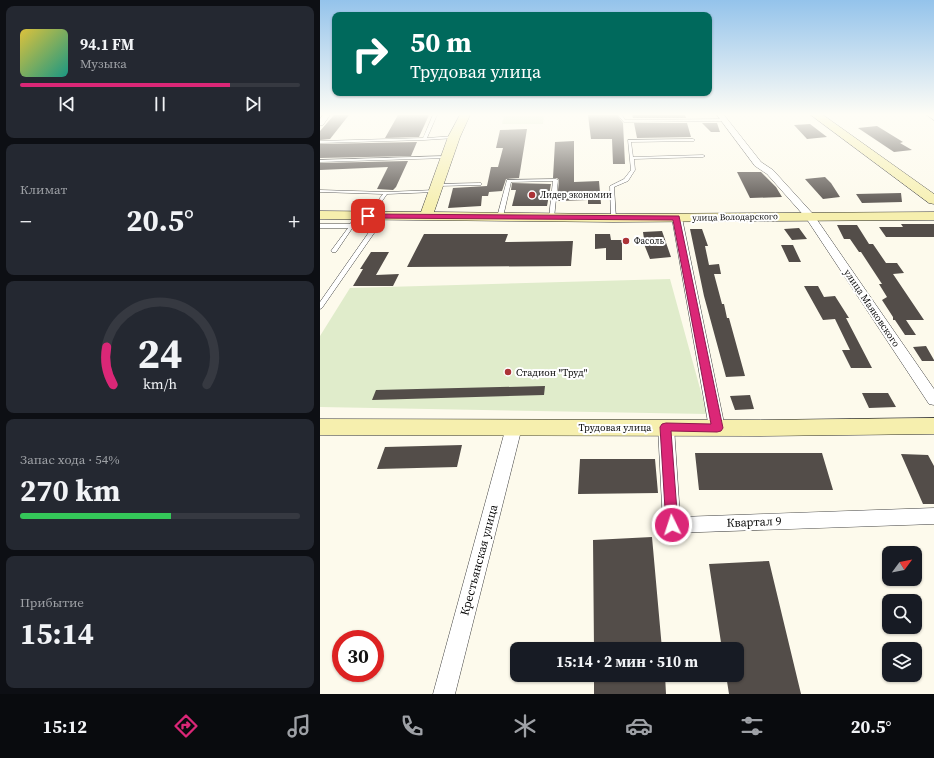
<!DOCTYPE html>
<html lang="ru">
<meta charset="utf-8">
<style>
:root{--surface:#171b24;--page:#242831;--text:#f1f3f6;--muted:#9ea1a6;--line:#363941;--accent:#db2777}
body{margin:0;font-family:"Source Serif 4",serif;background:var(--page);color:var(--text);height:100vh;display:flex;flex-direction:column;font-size:15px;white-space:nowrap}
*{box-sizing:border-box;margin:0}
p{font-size:13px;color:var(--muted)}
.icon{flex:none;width:22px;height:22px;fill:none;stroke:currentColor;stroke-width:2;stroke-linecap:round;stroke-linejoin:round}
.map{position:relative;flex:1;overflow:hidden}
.sheet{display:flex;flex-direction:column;gap:6px;padding:6px;background:#0d0f14;width:320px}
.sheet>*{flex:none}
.top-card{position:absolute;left:12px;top:12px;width:380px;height:84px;border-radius:8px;box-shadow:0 1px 3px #0004;background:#00695c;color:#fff;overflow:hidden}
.needle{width:26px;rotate:58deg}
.controls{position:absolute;left:562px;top:546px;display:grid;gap:8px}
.controls a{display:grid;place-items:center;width:40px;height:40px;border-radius:8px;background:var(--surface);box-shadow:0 1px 3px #0004;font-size:20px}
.speed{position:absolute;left:12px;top:630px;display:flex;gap:8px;font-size:20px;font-weight:700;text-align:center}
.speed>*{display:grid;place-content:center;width:52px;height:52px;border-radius:50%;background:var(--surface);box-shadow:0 1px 3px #0004;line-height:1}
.speed .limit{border:6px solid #d22;background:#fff;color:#111}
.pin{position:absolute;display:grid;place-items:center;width:34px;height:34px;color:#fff;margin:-17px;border-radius:8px;box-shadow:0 2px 6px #0006}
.me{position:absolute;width:44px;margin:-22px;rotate:356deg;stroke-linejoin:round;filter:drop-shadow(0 0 3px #0008)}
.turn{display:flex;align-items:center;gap:14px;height:84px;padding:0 12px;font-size:18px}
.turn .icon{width:52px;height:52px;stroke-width:2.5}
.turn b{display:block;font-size:28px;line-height:34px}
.big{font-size:30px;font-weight:700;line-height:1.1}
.sheet .tile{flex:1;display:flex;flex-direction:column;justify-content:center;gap:6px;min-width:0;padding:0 14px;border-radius:8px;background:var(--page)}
.sheet .dial{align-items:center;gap:0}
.dial svg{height:104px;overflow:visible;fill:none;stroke:var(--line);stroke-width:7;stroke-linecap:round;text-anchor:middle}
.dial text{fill:var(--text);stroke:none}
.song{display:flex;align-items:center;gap:12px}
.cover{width:48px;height:48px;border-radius:6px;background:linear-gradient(135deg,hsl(50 70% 55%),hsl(170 70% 35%))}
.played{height:4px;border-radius:2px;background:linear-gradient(90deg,var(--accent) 75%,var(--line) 75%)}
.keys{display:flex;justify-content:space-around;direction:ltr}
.heat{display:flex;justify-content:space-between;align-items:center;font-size:22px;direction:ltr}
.charge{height:6px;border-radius:3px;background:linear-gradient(90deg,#34c759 54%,var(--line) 0)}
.trip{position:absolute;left:190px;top:642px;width:234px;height:40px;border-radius:8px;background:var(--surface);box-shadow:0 1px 3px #0004;font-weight:700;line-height:40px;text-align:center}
.tab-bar{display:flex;height:64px;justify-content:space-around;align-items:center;background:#090b0e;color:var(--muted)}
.tab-bar .icon{width:28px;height:28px}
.tab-bar .on{color:var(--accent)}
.tab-bar b{font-size:18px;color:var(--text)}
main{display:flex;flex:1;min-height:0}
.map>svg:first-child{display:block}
.pitch{fill:#e0eccb}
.building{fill:#534d49}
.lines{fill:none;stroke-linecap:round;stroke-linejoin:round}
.lane-casing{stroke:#3f3f3f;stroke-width:1}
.street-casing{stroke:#3f3f3f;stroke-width:1}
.secondary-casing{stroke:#2e2e2e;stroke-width:1}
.lane{fill:#fff;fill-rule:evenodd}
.street{fill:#fff;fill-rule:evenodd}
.secondary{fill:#f6efae;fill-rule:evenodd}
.route{fill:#db2777;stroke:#8e194d}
.poi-dot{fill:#ac3337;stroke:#fff;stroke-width:1.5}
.labels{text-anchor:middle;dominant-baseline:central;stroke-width:4;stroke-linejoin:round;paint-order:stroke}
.far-poi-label{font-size:9px;fill:#0c0c0c;stroke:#fff;text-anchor:start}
.far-street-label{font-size:9px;fill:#0c0c0c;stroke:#fff}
.street-label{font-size:10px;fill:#0c0c0c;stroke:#fff}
.poi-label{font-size:10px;fill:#0c0c0c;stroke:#fff;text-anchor:start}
.near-street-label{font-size:12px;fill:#0c0c0c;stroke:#fff}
</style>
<main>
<section class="sheet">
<div class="tile">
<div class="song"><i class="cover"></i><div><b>94.1 FM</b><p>Музыка</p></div></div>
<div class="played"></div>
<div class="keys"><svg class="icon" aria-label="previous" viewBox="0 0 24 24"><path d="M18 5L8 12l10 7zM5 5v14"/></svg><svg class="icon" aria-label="pause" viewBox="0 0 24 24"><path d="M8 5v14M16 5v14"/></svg><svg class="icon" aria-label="next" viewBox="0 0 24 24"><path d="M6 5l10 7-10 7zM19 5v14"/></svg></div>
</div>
<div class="tile"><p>Климат</p>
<div class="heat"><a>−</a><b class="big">20.5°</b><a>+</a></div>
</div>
<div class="tile dial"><svg viewBox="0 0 100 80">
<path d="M14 69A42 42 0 1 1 86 69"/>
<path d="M14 69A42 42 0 0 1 9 40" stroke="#db2777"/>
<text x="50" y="56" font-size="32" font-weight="700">24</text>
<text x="50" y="72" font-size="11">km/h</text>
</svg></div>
<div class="tile"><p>Запас хода · 54%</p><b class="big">270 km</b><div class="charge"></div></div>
<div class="tile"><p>Прибытие</p><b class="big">15:14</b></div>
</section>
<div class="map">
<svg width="614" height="694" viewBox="0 0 614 694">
<rect width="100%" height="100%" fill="#fdfaec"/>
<path class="pitch" d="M184,116h40l-1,8h-41z
M350,279l37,135 -387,-7v-71l30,-48z"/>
<path class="building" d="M14,115h15l-19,24 -10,1v-9z
M78,115h31l-10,22 -34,1z
M268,115h29l6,8 2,41h-12l-1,-25h-21z
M312,115h53l1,3h-53z
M314,123h53l4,14 -54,1z
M382,123h15l3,9h-9z
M490,124l17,13 -20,2 -13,-14z
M557,126l26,16 -3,1 12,7 -18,2 -36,-24z
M207,129l-8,49 -13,1 -4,12 -13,1 -1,4h-6l-1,10 -33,2 5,-20 34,-2 4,-19h7l5,-19h-7l4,-18z
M254,141v41l25,-1 2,23h-13v-4l-31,1 2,-21 -2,-2h-4l2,-36z
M97,142l-6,14 -91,2v-14z
M88,161l-12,26 -3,3 -16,-1 11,-22 -68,3v-7z
M417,172h24l15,15 6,10 -32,1z
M505,177l6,6 9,14 -17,2 -18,-20z
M192,183l39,1 -4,22h-35l4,-16h-5z
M581,193l1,9 -40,1 -6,-9z
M581,224h33v13h-48l-7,-10h24z
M517,225h20l12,19h4l13,19h11l7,10 -11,1 31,46h-18l10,15h-11l-10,-15h-2v-3l-11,-17 5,-3 -8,-13h3l-21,-32h-2l-9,-13h-6z
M479,228l8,11 -15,1 -8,-11z
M370,229h12l6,17h-3l4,19 10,-1 2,10h-7l8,30h2l3,14h2l16,58 -19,1 -22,-81z
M342,231l9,26 -21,2 -8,-20h2l-1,-7z
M104,234h84l-3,8 68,-1 -2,25 -164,1z
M275,234h15l1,6h11v20h-16v-12l-11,1z
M461,245h12l8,17h-12z
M51,252h18l-13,23 23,-1 -6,12h-40l10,-17h-3z
M484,286h14l6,11 11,-1 14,22h-3l26,50h-21l-9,-18h8l-15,-31 -12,1z
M606,346l8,14v1h-12l-9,-14z
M225,386l-1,9 -172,5 4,-10z
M542,393h26l8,14 -27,1z
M430,395l4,14 -19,1 -5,-14z
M142,445l-5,22 -80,2 8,-22z
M375,453h127l11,37h-134z
M581,454l27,1 6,11v38h-11z
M260,459h75l3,34 -80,1z
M332,537l10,112h-68l-1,-109z
M449,561l32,133h-72l-3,-19h11v-26h-15l-13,-85z
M274,675h71l1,19h-72z"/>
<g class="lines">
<defs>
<path id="lane" d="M113,115h4l-10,23 27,-2 2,1 -1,1 -31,2 -104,3v-2l103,-3z
M298,115h4l3,5 99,-1 2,1 -2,1 -100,1z
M373,139l2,1 -1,1 -63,1 2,15 70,-2 2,1 -2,1 -69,2 1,11 -7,11 -14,6 2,31 -3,2 -2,-1 -1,-33 14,-7 7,-9 -3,-30z
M129,156v1l-2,1 -127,4v-2z
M236,179l2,1 -4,38h-4l-1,-1 4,-36 -42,1 -8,35 -3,2 -3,-2 10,-37z
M159,183h2v2l-44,1 -2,-1 2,-1z
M0,190l66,2 49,-2 2,1 -2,1 -48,2 -16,23 -2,1 -3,-2 17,-22 -63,-2z
M39,214l3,2 -7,11h-2l-17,25h-4l-1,-1 17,-23h-28v-4h30l7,-9z
M63,214l3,2 -64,92 -2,1v-7l61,-87z"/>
<path id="street" d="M3,115h7l-7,10h-3v-6z
M397,115h7l37,47 12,8 40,44 121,175v16l-5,-1 -123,-186 -39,-44 -12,-8z
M607,115h7v5z
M357,215l5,3 43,210 -3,4 -5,2 -5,-2 -3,-4 -37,-210z
M194,421l5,2 3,4 -67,267h-22l73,-267 3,-4z
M346,421l5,2 3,4 6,90 254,-9v16l-262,9 -6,-2 -3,-6 -5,-98 3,-4z"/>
<path id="secondary" d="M140,115h10l-10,22 -26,75 179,2 321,-2v8l-321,2 -293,-3v-8l101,1 27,-75z
M491,115h12l111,79v10l-5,-1z
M614,418v16l-174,2 -440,-1v-16l440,1z"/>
</defs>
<use href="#lane" class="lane-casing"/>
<use href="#street" class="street-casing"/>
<use href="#secondary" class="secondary-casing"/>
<use href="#lane" class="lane"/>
<use href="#street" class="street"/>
<use href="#secondary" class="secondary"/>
</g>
<linearGradient id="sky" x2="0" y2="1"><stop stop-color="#94c3eb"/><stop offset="0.54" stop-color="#fefdf6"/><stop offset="1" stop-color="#fefdf6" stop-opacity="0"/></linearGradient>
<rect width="614" height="212" fill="url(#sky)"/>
<path class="route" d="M46,214l313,2 44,212 -2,3 -4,1 -46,-1 7,94 -2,4 -4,1 -4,-1 -2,-4 -6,-98 2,-3 4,-1 45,1 -38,-204 -305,-2 -2,-1z"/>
<g class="poi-dot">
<circle cx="212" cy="195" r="4"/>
<circle cx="306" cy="241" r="4"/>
<circle cx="188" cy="372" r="4"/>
</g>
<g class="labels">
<g class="far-poi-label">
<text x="220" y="195">Лидер экономии</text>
<text x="314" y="241">Фасоль</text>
</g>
<g class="far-street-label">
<text transform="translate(415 217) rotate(-1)">улица Володарского</text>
</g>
<g class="street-label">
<text transform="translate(552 308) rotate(56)">улица Маяковского</text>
<text x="295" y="427">Трудовая улица</text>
</g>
<g class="poi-label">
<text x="196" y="372">Стадион "Труд"</text>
</g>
<g class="near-street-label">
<text transform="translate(434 522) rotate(-2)">Квартал 9</text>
<text transform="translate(159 560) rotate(-75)">Крестьянская улица</text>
</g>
</g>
</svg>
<div class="controls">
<a><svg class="needle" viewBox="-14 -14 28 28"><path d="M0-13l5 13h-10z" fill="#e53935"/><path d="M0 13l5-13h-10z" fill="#9ea1a6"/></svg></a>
<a><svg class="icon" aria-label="search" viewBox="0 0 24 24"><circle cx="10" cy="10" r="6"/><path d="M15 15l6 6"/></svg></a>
<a><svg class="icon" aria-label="layers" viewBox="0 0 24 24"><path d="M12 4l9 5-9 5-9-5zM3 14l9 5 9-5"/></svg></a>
</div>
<div class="speed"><div class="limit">30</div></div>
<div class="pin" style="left:48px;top:216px;background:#d93025"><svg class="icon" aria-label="arrive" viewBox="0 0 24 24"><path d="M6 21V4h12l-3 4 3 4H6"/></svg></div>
<svg class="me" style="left:352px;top:525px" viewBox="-20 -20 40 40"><circle r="17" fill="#db2777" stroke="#fff" stroke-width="3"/><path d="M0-11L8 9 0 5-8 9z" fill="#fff"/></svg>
<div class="trip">15:14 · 2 мин · 510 m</div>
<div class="top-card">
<div class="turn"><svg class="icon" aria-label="right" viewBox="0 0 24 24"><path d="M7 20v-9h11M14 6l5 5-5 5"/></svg><div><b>50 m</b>Трудовая улица</div></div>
</div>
</div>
</main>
<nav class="tab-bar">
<b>15:12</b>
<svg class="icon on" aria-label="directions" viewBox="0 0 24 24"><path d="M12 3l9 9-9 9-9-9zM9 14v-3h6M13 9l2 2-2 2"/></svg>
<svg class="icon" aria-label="music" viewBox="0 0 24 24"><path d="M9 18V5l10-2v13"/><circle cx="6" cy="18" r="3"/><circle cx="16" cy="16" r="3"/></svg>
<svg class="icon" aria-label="phone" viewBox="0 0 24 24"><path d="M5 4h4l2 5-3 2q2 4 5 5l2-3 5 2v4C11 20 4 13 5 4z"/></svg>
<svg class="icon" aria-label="climate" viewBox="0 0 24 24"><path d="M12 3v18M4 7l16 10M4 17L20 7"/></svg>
<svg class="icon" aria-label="car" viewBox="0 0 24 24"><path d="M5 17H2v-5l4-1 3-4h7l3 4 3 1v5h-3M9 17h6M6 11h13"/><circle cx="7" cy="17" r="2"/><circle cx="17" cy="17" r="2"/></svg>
<svg class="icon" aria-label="filters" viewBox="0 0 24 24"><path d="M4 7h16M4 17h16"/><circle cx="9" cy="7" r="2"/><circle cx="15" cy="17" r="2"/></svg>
<b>20.5°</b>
</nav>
